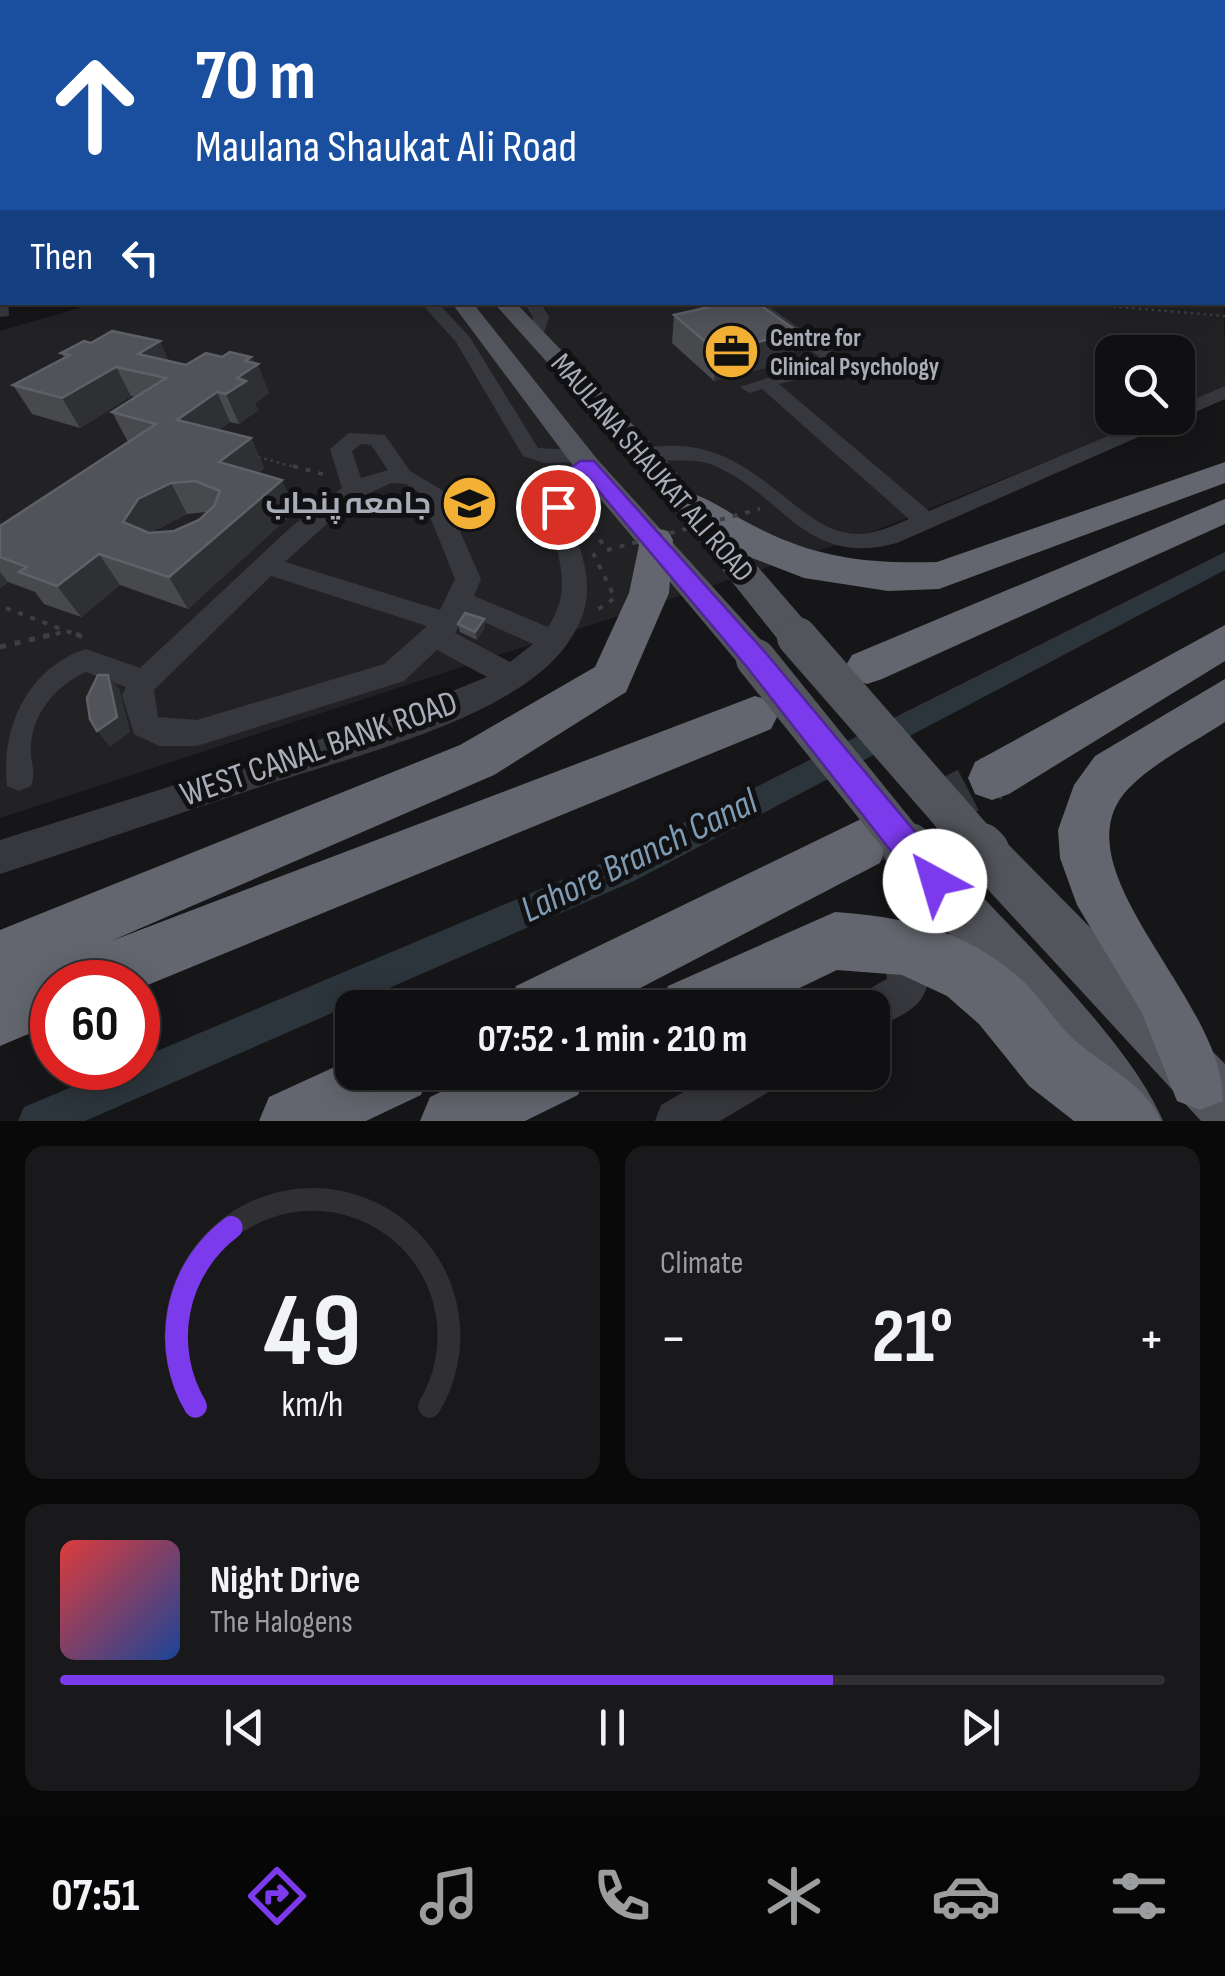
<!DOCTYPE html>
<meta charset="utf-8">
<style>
:root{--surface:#101012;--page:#19191b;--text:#f1f3f6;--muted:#9c9d9f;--line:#303032;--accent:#7c3aed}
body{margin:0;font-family:"Sofia Sans Condensed",Cairo,sans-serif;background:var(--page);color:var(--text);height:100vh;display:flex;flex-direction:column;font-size:38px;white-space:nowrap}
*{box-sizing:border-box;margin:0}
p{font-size:32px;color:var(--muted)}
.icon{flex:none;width:55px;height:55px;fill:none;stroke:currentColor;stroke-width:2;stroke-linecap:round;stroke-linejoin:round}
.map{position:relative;height:1121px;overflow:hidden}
.details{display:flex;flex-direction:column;gap:25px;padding:25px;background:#09090a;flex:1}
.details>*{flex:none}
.top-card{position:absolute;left:0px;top:0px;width:1225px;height:305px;box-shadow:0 5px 25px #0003,0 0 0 2px var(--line);background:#1a4fa0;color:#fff;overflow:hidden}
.buttons{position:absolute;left:1095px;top:335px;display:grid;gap:20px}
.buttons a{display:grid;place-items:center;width:100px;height:100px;border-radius:20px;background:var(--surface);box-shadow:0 5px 25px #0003,0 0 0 2px var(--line);font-size:50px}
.speed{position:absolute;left:30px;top:960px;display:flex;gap:20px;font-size:50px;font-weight:700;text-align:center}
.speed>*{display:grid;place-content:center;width:130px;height:130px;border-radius:50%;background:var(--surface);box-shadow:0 5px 25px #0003,0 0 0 2px var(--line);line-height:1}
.speed .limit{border:15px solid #d22;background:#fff;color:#111}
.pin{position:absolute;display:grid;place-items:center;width:85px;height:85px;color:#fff;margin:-42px;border:5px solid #fff;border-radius:50%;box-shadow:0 2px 10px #0007}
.me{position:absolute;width:110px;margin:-55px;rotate:321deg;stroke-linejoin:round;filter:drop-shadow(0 0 8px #0008)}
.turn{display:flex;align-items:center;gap:35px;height:210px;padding:0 30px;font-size:45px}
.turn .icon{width:130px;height:130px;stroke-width:2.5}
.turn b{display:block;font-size:70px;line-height:85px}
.then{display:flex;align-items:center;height:95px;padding:0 30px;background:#0003;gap:20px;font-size:38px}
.big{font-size:75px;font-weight:700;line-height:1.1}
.details .widget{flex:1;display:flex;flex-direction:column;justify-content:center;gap:15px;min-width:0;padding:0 35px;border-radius:20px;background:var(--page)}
.details .dial{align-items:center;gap:0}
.dial svg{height:260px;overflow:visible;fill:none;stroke:var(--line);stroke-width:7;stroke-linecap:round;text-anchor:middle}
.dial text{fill:var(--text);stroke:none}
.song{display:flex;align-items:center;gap:30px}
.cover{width:120px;height:120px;border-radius:15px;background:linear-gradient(135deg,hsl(0 70% 55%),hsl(220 70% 35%))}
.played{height:10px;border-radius:5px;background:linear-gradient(90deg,var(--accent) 70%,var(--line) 70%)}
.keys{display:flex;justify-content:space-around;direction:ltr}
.heat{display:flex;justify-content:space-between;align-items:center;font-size:55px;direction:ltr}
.details .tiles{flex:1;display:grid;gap:25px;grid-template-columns:1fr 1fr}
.widget:last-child{grid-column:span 2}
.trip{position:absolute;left:335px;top:990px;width:555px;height:100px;border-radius:20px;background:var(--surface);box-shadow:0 5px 25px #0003,0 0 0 2px var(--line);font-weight:700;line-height:100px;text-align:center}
.menu{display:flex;height:160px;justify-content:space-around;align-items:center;background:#060607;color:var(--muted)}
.menu .icon{width:70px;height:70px}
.menu .selected{color:var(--accent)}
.menu b{font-size:45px;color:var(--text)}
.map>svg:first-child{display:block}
.built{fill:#222225}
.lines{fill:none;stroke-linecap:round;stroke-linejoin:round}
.canal{fill:#2c353c;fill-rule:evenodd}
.highway-tunnel{stroke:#333438;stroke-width:46;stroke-dasharray:46 24;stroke-linecap:butt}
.path-far2{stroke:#3d3f44;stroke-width:2.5;stroke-dasharray:2.5 4;stroke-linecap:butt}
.path-far1{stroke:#3d3f44;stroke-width:4;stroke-dasharray:5 8;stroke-linecap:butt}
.path{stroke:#3d3f44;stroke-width:5;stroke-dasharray:6 9;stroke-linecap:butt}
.minor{fill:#37383d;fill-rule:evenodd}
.major{fill:#53555c;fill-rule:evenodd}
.highway{fill:#63666e;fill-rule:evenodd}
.path-bridge{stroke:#3d3f44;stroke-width:4;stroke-dasharray:5 8;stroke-linecap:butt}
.major-bridge-far1{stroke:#53555c;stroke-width:40}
.major-bridge{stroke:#53555c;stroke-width:51}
.wall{fill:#47494d;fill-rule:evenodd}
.shaded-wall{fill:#2f3033}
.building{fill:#525359;stroke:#5f6168;stroke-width:2.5;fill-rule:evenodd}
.route{fill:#7c3aed;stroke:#51269a;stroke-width:2.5}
.labels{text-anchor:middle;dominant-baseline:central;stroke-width:10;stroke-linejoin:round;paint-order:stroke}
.far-poi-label{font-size:25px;font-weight:bold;fill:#a8adb8;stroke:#111113;text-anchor:start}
.street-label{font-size:30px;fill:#a8adb8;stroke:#111113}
.poi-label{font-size:30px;font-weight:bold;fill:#a8adb8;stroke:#111113;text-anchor:end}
.near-street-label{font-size:35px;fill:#a8adb8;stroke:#111113}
.near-water-label{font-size:38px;font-style:italic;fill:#7f9bb3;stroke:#111113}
</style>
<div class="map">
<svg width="1225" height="1121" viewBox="0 0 1225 1121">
<rect width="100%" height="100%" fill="#161618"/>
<path class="built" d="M1222,150l3,236 -47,21v-55h-66v66h42l-297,120 -857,280v-487l82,-24 -1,-5h1141z"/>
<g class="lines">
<path class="canal" d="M1225,552v18l-591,311 -549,240h-67l6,-14 93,-39h21v-9l474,-200z"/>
<path class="highway-tunnel" d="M865,843l127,-65"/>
<path class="path-far2" d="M1061,302l164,14
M258,457l44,12"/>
<path class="path-far1" d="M293,466l33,9
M585,518l22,32
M593,553l22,45 -21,14
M6,608l76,29
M43,637l20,-5"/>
<path class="path" d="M76,634l10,4
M0,647l54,-13"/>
<path class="minor" d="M2,182v8l-2,1v-8z
M1222,212l3,1v8l-3,-1z
M0,297l8,5 1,14 -9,1z
M420,302h17l32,34 69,112 51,3 1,8 8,6c-6,8 -15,15 -19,23 -25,48 40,87 -14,159 -54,72 -215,110 -299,138 -89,29 -177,60 -266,89v-34l378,-119 109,-44 -50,-27 -33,31 -207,65h-38l-25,-12 -12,-39 4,-8 -40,-15c-32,14 -58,47 -55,83 1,13 5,19 0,31l-12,5 -12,-5c-7,-61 23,-119 79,-137l54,19 151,-141 51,-39 -12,-39 19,-16 36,2 25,36 32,19 39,89 -7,17 74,31c42,-63 -30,-101 29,-165l-33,1 -21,-7 -67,-114zM361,444l10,1 17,25 -27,8 -9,-27zM391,483l15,1 15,10 34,85 -15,31 -155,-48 66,-60zM271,576l156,50 -43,38 -187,56 -39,-3 -4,-27zM466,614l67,30 -23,18 -55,-29z
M524,302h16l9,15 -7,22 -15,-4 6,-18z
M770,307l73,53 -10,11 -54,13 150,127 222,-93h27v-12l47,-20v13l-328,144c-93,26 -114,-51 -187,-79 -22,-8 -63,2 -76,-10 8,-8 18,-7 29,-8 94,-7 132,87 194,88 18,0 36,-8 52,-15l-147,-130 -13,4 -9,-6 83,-27 -59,-45v-6z
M902,927l14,5c24,60 12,74 -44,97v-21h-20l6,-13 29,-16 -4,-33 5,-14z
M719,1072h64l-6,15 -57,34h-65l6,-16z"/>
<path class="major" d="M451,302h21l125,157 172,190 6,10 -6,10 -13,5 -13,-5 -166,-198z
M493,302h22l140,146 155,179 5,10 -5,10 -13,4 -13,-4 -149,-187z
M984,830l16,6 225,228v57h-24l-233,-253 -7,-16 7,-16z
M935,857l17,7c61,68 177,176 211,257h-64l-46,-66 -135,-157 -7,-17 7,-17z"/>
<path class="highway" d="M1225,462v21l-286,106 -51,2 -84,-13 -52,-20 -82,-49 -5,-8 5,-8c25,-6 49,14 71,26 68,38 119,45 196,43z
M1225,499v25l-343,155 -15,5 -15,-5 -7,-12 7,-12z
M655,528l13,3 5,9 -4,53 -43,99 -132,83 -383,166 644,-245 16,5 7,14 -7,14 -633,260v-7h-86v42l-52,22v-116l460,-185 135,-78 34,-74 13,-62z
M1225,625v36l-216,133 -17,6 -17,-6 -7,-16 7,-16z
M1225,679v43c-30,20 -71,40 -96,66 -77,79 96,211 94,313l-23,9 -23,-9 -35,-88 -65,-108 -17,-47 -2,-28 16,-45 21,-29z
M861,819l19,8 7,18 -7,18 -278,145h-94l8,-22z
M835,912c71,5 131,18 186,67 21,19 35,46 57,64 30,25 67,41 83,78h-87l-45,-35 -50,-62 -32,-28 -45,-21 -65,-5 -79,38h-98l8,-22z
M352,1059v13h78l-9,23 -55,26h-107l10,-24z
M483,1072h104l-9,23 -53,26h-105l10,-24z"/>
<path class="path-bridge" d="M607,550l153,-41"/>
<path class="major-bridge-far1" d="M797,637l186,213
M756,659l154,191"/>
<path class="major-bridge" d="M908,848l27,33
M980,848l4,4"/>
</g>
<path class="wall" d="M674,315l118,46 -78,20 -42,-38z
M61,353l109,9 16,3 36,-8h29l18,36 -14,10 3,7 -19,14 -9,-2 -11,8 32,8 13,30 -6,5 37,38 -107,98 -68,-24 -39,32 -37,-13 -9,-12 -27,-10 -8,6v-62l128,-84 -16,-30 24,-15 -5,-1 -51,32 -48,-14 -19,-29 51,-28zM207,512l-8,8 -25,11 -20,2 2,-3 31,-16z
M484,619l1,8 -8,13 -17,-8 -2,-8z"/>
<path class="shaded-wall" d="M798,332l-6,29 -78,20 3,-29z
M160,341l13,29 -35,-16z
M251,357l4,9 3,-2 11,29 -14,10 3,7 -19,14 -13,-30 11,-16 8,-17z
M116,367l15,29 -51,32 -18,-30z
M217,392l13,30 -39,28 -14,-30z
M251,438l13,30 -31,25 -14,-31z
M282,480l13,31 -107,98 -19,-32z
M171,483l16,31 -31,16 -14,24 -19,-32 15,-23z
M99,554l21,31 -39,32 -24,-31z
M0,572l8,10 -8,6z
M484,619l1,8 -8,13 -2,-8z
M108,675l12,15 10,42 -20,15 -13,-16z"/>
<path class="building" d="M1222,150h3v32l-3,1z
M731,302h25l42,30 -81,20 -43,-37z
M112,331l48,10 -22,13 48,11 20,-12 16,4 8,-5 21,5 -6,4 13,3 -21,14 9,3 -20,13 -9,-2 -40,28 74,18 -32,24 63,18 -113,97 -70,-23 -42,32 -38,-14 8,-5 -27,-10v-31l156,-102 -44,-12 54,-34 -50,-11 -54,31 -49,-13 57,-30 -9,-2 23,-12 7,2zM195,481l25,10 -6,15 -15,14 -25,11 -25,2 -26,-11 15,-23 33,-16z
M465,613l19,6 -9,13 -17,-8z
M98,675h10l9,42 -20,14 -7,-12 -3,-21z"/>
<linearGradient id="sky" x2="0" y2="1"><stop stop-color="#0c0c0d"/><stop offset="0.49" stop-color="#363c48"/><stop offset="1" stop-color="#363c48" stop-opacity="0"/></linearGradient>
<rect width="1225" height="307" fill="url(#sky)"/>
<path class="route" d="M580,461h14l171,191 181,217 5,12 -5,11 -11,5 -12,-5 -176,-225 -161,-191 -8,6 -12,30h-15l-3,-5 14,-32z"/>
<defs>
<symbol id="office-disc" viewBox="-11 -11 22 22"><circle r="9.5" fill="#f2b134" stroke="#111113"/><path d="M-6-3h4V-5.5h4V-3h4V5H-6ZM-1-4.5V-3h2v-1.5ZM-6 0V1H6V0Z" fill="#111"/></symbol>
<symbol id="university-disc" viewBox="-11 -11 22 22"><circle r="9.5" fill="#f2b134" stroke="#111113"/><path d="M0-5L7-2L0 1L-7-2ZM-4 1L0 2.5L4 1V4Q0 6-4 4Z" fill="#111"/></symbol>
</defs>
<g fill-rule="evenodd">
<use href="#office-disc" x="700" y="320" width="63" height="63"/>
<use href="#university-disc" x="438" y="472" width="63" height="63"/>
</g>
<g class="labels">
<g class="far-poi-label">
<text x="770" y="338">Centre for<tspan x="770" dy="29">Clinical Psychology</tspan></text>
</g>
<g class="street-label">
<text transform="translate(652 468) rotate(49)">MAULANA SHAUKAT ALI ROAD</text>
</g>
<g class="poi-label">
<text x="431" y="504">جامعہ پنجاب</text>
</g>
<g class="near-street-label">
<text transform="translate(319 749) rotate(-19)">WEST CANAL BANK ROAD</text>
</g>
<g class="near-water-label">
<text transform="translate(639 856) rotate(-26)">Lahore Branch Canal</text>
</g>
</g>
</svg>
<div class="buttons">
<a><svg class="icon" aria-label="search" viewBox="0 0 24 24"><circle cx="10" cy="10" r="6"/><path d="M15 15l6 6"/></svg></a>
</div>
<div class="speed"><div class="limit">60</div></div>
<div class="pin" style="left:558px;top:507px;background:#d93025"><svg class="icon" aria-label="arrive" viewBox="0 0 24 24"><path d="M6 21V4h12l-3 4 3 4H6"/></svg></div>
<svg class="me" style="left:935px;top:881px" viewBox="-20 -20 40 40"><circle r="19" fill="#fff"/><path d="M0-13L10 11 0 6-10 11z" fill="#7c3aed"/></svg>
<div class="trip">07:52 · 1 min · 210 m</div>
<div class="top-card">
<div class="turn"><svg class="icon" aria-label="ahead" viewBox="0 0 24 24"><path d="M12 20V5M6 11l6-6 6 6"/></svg><div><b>70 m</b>Maulana Shaukat Ali Road</div></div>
<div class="then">Then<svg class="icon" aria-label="left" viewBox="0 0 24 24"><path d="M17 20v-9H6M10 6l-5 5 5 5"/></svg></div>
</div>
</div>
<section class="details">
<div class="tiles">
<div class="widget dial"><svg viewBox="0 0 100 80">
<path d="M14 69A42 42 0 1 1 86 69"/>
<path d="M14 69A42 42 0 0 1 25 14" stroke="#7c3aed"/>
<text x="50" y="56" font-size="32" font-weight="700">49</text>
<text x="50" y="72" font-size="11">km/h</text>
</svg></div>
<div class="widget"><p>Climate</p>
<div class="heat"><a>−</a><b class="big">21°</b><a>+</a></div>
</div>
<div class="widget">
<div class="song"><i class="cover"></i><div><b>Night Drive</b><p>The Halogens</p></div></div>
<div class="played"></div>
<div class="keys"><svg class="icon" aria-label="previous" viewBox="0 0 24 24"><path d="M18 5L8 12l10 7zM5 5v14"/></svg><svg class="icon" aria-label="pause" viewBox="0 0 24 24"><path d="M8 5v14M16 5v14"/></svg><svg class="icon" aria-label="next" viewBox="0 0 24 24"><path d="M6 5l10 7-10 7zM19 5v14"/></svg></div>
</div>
</div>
</section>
<nav class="menu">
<b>07:51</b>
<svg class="icon selected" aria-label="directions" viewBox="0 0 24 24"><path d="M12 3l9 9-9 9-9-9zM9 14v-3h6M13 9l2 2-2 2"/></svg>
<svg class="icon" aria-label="music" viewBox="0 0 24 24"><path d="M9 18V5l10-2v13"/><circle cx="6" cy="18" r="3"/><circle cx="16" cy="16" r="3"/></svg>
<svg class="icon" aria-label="phone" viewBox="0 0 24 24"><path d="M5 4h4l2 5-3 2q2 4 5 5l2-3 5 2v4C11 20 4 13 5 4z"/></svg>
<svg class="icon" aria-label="climate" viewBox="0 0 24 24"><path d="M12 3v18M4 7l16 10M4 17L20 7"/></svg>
<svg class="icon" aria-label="car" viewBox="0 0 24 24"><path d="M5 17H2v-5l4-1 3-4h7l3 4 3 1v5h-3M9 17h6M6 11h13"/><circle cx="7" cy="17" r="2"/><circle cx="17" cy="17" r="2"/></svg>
<svg class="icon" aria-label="filters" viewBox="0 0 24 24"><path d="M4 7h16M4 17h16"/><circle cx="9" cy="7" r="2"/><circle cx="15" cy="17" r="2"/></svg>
</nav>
